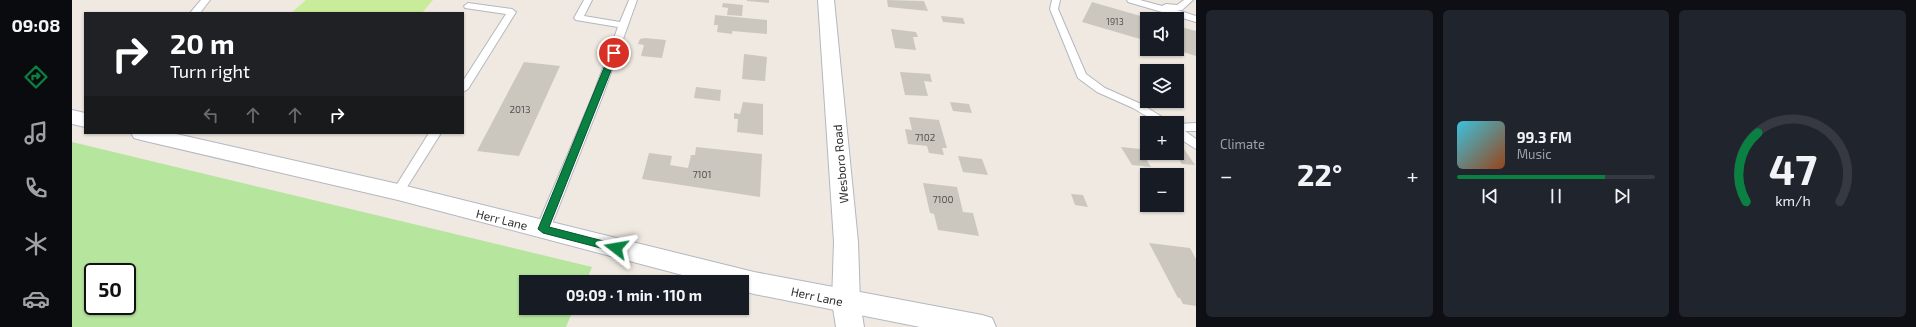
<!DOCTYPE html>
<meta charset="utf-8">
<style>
:root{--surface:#171b24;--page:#20242c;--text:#f1f3f6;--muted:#9ea1a6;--line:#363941;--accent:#0b8043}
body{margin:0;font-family:"Exo 2",sans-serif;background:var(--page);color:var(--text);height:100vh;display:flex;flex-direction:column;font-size:15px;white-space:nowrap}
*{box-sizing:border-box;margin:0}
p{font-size:13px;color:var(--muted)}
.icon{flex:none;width:22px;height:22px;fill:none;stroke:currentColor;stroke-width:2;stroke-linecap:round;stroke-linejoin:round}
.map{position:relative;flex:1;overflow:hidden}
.drawer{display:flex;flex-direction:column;gap:10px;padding:10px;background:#0d0f14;width:720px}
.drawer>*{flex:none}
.guide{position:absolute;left:12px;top:12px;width:380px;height:122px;border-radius:0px;box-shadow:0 1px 3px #0004;background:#202124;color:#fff;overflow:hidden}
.tools{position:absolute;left:1068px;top:12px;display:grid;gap:8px}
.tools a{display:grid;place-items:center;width:44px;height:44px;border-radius:0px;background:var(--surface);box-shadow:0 1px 3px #0004;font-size:20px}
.speed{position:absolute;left:12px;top:263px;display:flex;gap:8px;font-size:20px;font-weight:700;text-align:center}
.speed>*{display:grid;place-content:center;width:52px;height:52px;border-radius:50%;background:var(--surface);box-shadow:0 1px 3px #0004;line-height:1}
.speed .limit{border:2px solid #111;border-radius:6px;background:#fff;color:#111}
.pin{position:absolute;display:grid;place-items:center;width:34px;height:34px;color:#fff;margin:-17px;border:2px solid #fff;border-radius:50%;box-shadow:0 1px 4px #0007}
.me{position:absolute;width:44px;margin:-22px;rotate:284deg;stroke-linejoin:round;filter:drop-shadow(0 0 3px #0008)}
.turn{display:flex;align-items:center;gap:14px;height:84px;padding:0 20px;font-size:18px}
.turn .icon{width:52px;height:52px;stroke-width:2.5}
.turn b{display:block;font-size:28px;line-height:34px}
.lanes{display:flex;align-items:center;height:38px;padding:0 20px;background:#0003;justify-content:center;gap:20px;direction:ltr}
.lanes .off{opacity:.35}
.big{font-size:30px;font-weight:700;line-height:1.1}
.drawer .card{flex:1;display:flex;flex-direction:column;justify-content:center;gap:6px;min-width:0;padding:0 14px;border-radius:6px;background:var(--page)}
.drawer .dial{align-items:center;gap:0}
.dial svg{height:104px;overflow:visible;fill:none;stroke:var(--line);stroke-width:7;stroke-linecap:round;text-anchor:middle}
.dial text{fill:var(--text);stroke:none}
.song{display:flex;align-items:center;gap:12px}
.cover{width:48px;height:48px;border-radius:6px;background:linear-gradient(135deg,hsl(190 70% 55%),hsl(20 70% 35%))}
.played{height:4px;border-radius:2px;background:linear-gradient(90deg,var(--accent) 75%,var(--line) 75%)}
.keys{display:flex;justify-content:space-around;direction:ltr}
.heat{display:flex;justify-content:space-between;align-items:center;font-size:22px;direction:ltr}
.drawer .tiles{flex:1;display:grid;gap:10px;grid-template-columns:repeat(3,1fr)}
.trip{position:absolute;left:447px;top:275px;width:230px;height:40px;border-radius:0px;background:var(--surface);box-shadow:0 1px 3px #0004;font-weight:700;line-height:40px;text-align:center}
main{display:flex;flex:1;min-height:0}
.tab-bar{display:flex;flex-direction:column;width:72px;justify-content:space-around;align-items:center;background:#090b0e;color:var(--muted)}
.tab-bar .icon{width:28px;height:28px}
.tab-bar .current{color:var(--accent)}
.tab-bar b{font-size:18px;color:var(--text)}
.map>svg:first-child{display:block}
.green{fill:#b6e59e;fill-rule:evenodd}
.pitch{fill:#c9ec9a}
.building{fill:#cbc7bf}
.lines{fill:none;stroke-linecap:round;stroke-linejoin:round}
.service-casing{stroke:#b4b7c1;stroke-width:2}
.minor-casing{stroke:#b4b7c1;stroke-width:2}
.secondary-casing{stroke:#b4b7c1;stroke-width:2}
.service{fill:#fff;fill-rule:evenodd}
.minor{fill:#fff;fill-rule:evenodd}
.secondary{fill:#fff;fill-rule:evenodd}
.route{fill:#0b8043;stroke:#07532c}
.labels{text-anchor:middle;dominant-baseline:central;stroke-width:3;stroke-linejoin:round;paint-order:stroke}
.far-number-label{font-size:9px;fill:#555452}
.number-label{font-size:10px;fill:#555452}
.street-label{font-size:12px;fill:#2e2e2e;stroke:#fff}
</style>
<main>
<nav class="tab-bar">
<b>09:08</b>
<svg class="icon current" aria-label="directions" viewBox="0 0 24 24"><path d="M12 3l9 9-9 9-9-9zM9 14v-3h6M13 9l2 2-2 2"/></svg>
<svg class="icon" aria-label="music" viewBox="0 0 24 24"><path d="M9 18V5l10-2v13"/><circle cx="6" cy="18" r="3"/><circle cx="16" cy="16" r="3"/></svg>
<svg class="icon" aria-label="phone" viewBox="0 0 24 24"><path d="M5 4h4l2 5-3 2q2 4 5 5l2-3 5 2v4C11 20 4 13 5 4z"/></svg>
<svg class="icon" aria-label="climate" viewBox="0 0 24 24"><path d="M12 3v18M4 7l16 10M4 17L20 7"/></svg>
<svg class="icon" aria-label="car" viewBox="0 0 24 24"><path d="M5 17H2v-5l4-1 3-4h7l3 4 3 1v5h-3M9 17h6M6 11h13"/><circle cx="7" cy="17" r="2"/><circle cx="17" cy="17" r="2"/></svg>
</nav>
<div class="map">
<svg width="1124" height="327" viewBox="0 0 1124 327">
<rect width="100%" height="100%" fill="#efe9e1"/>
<path class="green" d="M0,142l520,125 -6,15h-60v26h48l-8,19h-494zM21,272h34v34h-34z"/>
<path class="pitch" d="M234,0h127l-11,13h-131z"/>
<path class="building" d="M675,0h22v3l-22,-2z
M815,0l37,1 4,10 -40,-4z
M1020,2l59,17h-4v22l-65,-19z
M651,3l20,2 -1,11 -15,-1 1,-7 -6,-1z
M643,15l52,5v14l-35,-3v3l-15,-2 1,-7h-4z
M869,16l22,2 2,6 -22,-2z
M1105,26l19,5v25l-19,-6z
M819,29l25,3 2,5h-5l3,13 -21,-2z
M573,38l21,2 -4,18 -21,-2 3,-11 -6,-1 2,-5z
M672,54l23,3 -2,24 -23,-2z
M452,62l36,4 -41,90 -42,-5z
M828,72l30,2 2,8 -8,-1 4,15 -23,-1z
M624,87l25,3 -1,11 -26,-3z
M671,102l20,2v31l-26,-3 1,-13h-4v-6l6,1z
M878,102l19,2 3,9 -19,-2z
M837,117l30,3 8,28h-5l2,7 -15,-2 -2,-7 -19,-2 -3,-15 7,1z
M624,147l66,7 -2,43 -118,-18 7,-26 23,3 -2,9 18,3 3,-13h4z
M1049,147l19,2 11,18 -19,-2z
M1105,148l7,1 11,16 -13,-1 -7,-11h2z
M886,156l24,3 6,16 -25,-3z
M851,183l34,4 6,25 10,1 6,23 -41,-6 -4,-16 -4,-1z
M999,194l12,1 5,12 -13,-2z
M1077,243l41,5 6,11v47l-13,-2 -3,-6h-2z"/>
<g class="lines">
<defs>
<path id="service" d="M129,0h9l-10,13h-10z
M512,0h8l-8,16 36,6 9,-22h8l-34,95 -53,134 -2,4 -5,1 -5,-1 -2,-4 57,-134 25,-68 -42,-7 -2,-2z
M980,0h8l-2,9 28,65 19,14 36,16 31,19h-14l-25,-15 -36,-16 -19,-14 -28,-69z
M1055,0h13l22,6 4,-2 11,1 7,-5h9l-11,10h-5l19,6v6l-68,-20z
M396,3l44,6 4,3 -48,77 -5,3v-11l43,-67 -41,-6 -1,-2z
M1124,123v8h-11l11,8v10l-19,-12v-13z
M357,133h12l-39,62h-8l-2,-3 2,-3z"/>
<path id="minor" d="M746,0h16l24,242 2,60 4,25h-28l-4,-25 2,-60z"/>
<path id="secondary" d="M0,110l13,3v14l-13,-3z
M59,133h41l226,51 356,88 228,43 10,3 4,9h-76l-166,-33 -12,-3v-9h-33l-311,-82 -257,-60 -7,-2z"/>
</defs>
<use href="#service" class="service-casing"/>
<use href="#minor" class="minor-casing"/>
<use href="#secondary" class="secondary-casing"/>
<use href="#service" class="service"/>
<use href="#minor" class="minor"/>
<use href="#secondary" class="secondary"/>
</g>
<path class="route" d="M542,50l4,3 -69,174 70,18 2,3 -5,4 -73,-19 -5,-4 72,-176z"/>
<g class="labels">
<g class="far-number-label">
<text x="1043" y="21">1913</text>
</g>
<g class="number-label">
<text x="448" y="109">2013</text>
<text x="853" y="137">7102</text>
<text x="630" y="174">7101</text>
<text x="871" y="199">7100</text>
</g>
<g class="street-label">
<text transform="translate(768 164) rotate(-95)">Wesboro Road</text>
<text transform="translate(430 219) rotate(14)">Herr Lane</text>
<text transform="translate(745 296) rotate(12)">Herr Lane</text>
</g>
</g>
</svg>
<div class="tools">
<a><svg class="icon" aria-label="sound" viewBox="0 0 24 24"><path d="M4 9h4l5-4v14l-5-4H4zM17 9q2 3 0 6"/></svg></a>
<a><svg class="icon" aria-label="layers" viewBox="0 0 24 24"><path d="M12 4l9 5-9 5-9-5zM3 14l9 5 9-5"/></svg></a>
<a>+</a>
<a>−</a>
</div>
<div class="speed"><div class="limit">50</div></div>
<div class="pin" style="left:542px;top:53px;background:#d93025"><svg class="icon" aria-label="arrive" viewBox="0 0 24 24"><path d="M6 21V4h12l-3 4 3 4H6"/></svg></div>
<svg class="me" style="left:544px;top:248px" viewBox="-20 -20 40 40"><path d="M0-17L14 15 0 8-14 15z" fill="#0b8043" stroke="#fff" stroke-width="4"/></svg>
<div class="trip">09:09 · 1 min · 110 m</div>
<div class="guide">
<div class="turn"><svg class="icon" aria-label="right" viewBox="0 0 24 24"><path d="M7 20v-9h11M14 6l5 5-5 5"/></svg><div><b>20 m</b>Turn right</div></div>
<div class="lanes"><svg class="icon off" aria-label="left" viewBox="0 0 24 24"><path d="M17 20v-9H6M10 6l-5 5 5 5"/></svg><svg class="icon off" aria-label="ahead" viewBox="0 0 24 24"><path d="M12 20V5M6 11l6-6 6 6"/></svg><svg class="icon off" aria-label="ahead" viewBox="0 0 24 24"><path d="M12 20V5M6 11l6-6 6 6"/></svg><svg class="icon" aria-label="right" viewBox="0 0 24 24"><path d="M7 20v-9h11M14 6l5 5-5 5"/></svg></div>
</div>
</div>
<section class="drawer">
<div class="tiles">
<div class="card"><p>Climate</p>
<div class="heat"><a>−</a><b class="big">22°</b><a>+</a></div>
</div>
<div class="card">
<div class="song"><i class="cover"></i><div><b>99.3 FM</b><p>Music</p></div></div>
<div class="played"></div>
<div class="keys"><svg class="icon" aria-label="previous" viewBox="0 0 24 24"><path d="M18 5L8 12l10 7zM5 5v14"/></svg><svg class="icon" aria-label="pause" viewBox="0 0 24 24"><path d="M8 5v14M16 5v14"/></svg><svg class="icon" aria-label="next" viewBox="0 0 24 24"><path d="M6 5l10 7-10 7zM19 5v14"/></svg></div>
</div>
<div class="card dial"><svg viewBox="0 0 100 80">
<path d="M14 69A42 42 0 1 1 86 69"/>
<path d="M14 69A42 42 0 0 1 23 16" stroke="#0b8043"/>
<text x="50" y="56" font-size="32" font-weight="700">47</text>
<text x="50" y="72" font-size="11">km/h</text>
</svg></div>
</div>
</section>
</main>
